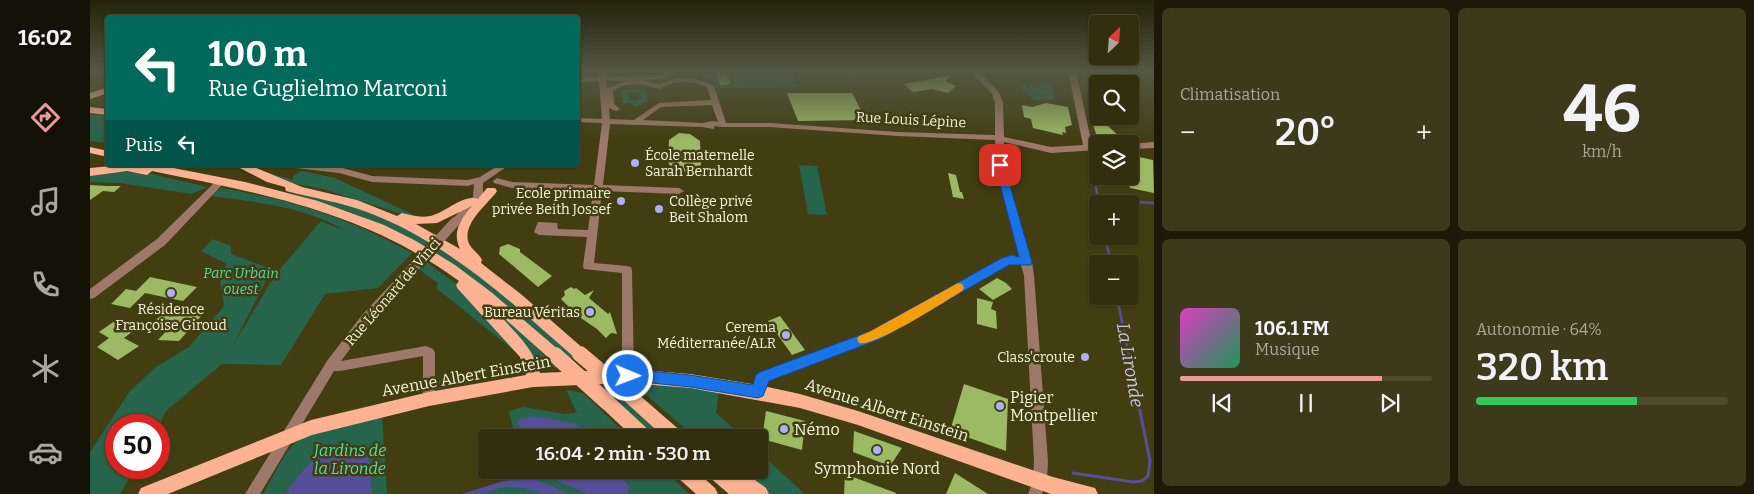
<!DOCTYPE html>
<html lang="fr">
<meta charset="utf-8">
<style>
:root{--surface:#322e0e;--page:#3d3a1c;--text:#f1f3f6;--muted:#a8a89e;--line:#4d4a2e;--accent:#e69b98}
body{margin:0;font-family:Bitter,serif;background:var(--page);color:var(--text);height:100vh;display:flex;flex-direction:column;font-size:19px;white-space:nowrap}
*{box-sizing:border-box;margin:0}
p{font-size:16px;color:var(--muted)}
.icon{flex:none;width:28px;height:28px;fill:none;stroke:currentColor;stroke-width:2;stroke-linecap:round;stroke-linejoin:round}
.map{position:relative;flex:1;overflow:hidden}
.drawer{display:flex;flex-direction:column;gap:8px;padding:8px;background:#1c1908;width:600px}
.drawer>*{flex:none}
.top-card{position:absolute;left:15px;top:15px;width:475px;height:152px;border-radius:5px;box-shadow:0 1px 4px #0004,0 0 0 1px var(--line);background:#00695c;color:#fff;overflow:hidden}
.needle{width:32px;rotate:25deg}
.fabs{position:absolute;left:999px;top:15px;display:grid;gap:10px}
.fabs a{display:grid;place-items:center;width:50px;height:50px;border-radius:5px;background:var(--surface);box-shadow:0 1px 4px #0004,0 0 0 1px var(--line);font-size:25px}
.speed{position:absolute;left:15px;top:414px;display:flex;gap:10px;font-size:25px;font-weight:700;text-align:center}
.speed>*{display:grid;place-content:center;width:65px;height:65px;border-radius:50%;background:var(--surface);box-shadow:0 1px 4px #0004,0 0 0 1px var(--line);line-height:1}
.speed .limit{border:8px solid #d22;background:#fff;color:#111}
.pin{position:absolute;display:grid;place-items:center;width:42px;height:42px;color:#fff;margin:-21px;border-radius:10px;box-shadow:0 2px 8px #0006}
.me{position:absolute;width:55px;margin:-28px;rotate:91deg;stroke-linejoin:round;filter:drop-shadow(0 0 4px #0008)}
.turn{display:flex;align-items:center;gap:18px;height:105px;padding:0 20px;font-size:22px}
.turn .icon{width:65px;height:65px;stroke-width:2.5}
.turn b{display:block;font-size:35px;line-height:42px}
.then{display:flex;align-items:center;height:48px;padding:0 20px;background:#0003;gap:10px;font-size:19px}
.big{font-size:38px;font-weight:600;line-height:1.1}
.drawer .card{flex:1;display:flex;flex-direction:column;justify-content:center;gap:8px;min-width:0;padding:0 18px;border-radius:8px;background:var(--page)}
.drawer .dial{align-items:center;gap:0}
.dial b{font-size:65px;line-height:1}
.song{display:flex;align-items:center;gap:15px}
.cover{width:60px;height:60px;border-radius:8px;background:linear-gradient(135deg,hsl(310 70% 55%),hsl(150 70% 35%))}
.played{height:5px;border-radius:2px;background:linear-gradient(90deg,var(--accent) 80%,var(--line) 80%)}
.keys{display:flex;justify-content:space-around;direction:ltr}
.heat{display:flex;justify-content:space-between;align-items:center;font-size:28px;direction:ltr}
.charge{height:8px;border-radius:4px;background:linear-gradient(90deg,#34c759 64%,var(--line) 0)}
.drawer .tiles{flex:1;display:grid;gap:8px;grid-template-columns:repeat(2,1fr)}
.trip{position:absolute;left:388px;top:429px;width:290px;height:50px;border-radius:5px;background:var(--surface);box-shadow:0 1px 4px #0004,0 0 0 1px var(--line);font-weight:600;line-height:50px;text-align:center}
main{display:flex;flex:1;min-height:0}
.tab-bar{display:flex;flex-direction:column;width:90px;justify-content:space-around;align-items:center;background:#141206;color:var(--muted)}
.tab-bar .icon{width:35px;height:35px}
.tab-bar .on{color:var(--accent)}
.tab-bar b{font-size:22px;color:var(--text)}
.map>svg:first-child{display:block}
.green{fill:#27644c}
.water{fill:#544f98}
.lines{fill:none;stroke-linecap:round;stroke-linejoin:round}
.stream-far2{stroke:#544f98;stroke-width:2}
.stream-far1{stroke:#544f98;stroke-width:2.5}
.stream{stroke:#544f98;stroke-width:3}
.building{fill:#9cb964}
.minor{fill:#9e7969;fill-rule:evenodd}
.major{fill:#fdb392;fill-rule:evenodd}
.minor-bridge{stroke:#9e7969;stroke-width:10}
.major-bridge{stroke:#fdb392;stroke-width:16}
.route{fill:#1a73e8;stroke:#114b97}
.slow{fill:#f59e0b}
.poi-dot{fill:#afaefa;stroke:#423e12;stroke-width:2}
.labels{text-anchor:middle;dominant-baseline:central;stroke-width:5;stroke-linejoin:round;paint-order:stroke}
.street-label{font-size:14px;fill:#f6f4dc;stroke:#423e12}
.poi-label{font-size:14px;fill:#f6f4dc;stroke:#423e12;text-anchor:end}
.park-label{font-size:14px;font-style:italic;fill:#4edea8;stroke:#423e12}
.near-street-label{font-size:16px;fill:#f6f4dc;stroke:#423e12}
.near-poi-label{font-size:16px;fill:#f6f4dc;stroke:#423e12;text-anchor:start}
.near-park-label{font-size:16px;font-style:italic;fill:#4edea8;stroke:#423e12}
.near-water-label{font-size:18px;font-style:italic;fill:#c5c5ef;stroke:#423e12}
</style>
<main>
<nav class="tab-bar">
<b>16:02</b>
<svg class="icon on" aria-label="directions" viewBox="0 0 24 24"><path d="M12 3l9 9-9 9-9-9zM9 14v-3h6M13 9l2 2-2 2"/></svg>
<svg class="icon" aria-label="music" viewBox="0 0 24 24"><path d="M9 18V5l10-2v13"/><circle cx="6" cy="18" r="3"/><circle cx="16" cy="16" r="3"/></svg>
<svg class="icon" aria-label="phone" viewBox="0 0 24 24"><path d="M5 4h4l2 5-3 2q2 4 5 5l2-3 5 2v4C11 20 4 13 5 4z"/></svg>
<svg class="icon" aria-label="climate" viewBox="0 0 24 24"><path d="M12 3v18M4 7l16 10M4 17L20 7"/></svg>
<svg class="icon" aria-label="car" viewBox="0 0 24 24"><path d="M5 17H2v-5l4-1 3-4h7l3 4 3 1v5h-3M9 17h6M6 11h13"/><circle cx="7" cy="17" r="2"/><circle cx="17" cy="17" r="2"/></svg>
</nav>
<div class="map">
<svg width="1064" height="494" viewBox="0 0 1064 494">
<rect width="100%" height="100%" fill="#423e12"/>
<path class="green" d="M612,71h89l8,16 -83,1 -2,-8 -12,-2z
M955,82l7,2 2,15 -20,1 -17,-16 9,1 4,6 -2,-6h3l16,6 -16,-8z
M555,89l-5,3 6,-2 2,12h-4l-7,5 -5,-2 2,-2h-11l-2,-12 5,2 -4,-3h11v3h-5l1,7h5l2,3v-3l5,-1 -1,-7 -6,1v-3z
M0,114l17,2v27l-17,-2z
M709,165l18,1 10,49 -19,-1z
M168,170l35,10v-4l9,-5 33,7 83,39h-7l-88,-28 -31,-6z
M26,171l35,3 57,13 -17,7 -71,-11 -30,-1v-7z
M131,188c72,12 128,30 191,65l-34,35 -53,6 -44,71 -59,-1 -56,47 -7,14h-43v43h19l-15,26h-30v-42l40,-61 26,-24 33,-20 35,-41 -5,-30 8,-12 -26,-13 12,-12 18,7v8l41,15 -40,78 43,-72 46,-54 25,10c-39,-24 -90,-29 -135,-35z
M199,191l59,14 30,10 51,26 -6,6 -70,-34 -65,-21z
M349,246l23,15 114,96 -10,2 -133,-107z
M335,261l34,25 63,71 -86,-69 2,-5 -20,-14z
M386,292l36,30 46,47 -24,-8z
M378,375v8l-34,7v-8z
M537,378l92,13 -3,22 27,24h-48z
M476,390l17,3 46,44h-114l-6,-26 14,-4 42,7 12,-1z
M531,394l48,43h-14l-48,-42z
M292,416l5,78h-124c9,-14 19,-39 31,-50 13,-12 69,-24 88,-28z
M669,452l46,42h-36l-35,-24h25z
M432,470h142l25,24h-223l57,-18z"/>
<path class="water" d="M443,416l43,8 12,13h-66l-4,-17z
M259,444l20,15 3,35h-86c16,-25 33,-45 63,-50z
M440,470h85l14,16 -2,8h-38z
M445,479l34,15h-25l-21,-6 -20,-1 -22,7h-19l41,-13z"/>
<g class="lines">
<path class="stream-far2" d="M999,152l6,31"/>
<path class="stream-far1" d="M1005,182l4,22
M1008,200l56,3
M1015,236l6,28
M1027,296l5,26"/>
<path class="stream" d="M983,473l60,9 9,-1 6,-5 2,-15 -28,-140"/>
</g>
<path class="building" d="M626,71h10l4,13 -10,1z
M862,75l-7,6 11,5 -8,7 -16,-4 -19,3 -9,-8z
M697,93h65l14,27 -68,1z
M956,103l22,4 4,18 -7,2 1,6 -4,-1 1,3 -30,-7 -2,-9 -7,-2 -2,-12 10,2z
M1003,125l15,1 15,14 -24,2z
M589,133l11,1 10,7 1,24 -9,7 -15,-1 -7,-5 -2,-4 1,-22z
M1040,155l23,5 1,33 -24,-5 -3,-12h5z
M858,173l8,2 4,17h2l2,7 -11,-2z
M0,185l18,1h13l-7,6 -11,-1 -13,9z
M418,244l12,5v3l32,24 -14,11 -39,-33 1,-7z
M60,277l47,10 -14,14 -38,-8 -15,15 -19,-4 15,-15 10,2z
M907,278l9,5 6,6 -19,11 -14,-11z
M481,287l3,2 2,-1 9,7 9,-5 -5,8 19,16 2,-2 7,22 -6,-1 -5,5 -9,-9 -19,-13 -17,-17 4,-4 -1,-4z
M887,298l16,4 -2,7 5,2 1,18 -20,-5z
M81,307l32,7 -24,27 -21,-1 15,-16 -17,-4z
M690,316l25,34 -13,5 -24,-34z
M29,318l18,10 -13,10 15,8 -21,14 -21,-13 12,-9 -10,-6z
M874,384l44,15 -2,52 -56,-20z
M676,411l39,10 -3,29 -40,-11z
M764,431l48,17 -12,18 -37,-14z
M865,473l33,21h-42z
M755,474l51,19v1h-52z"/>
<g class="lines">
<path class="minor" d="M508,71h8v6l55,-2 1,-4h8l-3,8 -25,1 17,4 19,-6h13l15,4 8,4 12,37h44l128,9 97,3v-33l-3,-8 -22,-23h8l20,20 5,11 1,35 47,10 32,-2 -15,-74h8l16,74 6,-1v6l-47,3 -47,-11v23l26,94 2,3 2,13 14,186 -1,20 -5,13h-14l5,-13 1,-20 -10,-186 -3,-10h-13l-129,73 -110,43 -3,2 -4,13 -4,2 -4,-2 -2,-4 5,-16 4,-3 110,-41 131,-74 17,-1 -23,-92 -1,-25 -97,-4 -128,-9h-47l-9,-1v3l-12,-2 -92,-3 -7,61 76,3 5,3 -5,3 -77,-3 -8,72 33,3 4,1 1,3 2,106 -2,4 -4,1 -4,-1 -2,-4v-103l-38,-4 -1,-3 4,-29 -48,-2 -5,-3 4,-10 19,1 1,6 30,1 5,-39 -81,-3 -18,-5 -1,-2 4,-3 15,4 82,3 8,-62 -24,-1v-4l24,1 -3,-38 -21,1v-4l21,-1zM516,81h20l-19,7zM594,82l12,1 11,4 4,13 -52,3 -25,17 -24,-1 -1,-11 7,3 4,-2 -6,-5 -1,-13c15,-10 29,-7 46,-2l14,-6zM622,105l6,17 -6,-1 -9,2 -60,-3 18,-13z
M766,71h13l-15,5 -4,-2z
M1023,71h10l7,4 -4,2z
M1064,142v6l-24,1 -1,-5z
M202,165h28l19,2 33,9 96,4 12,-3 19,-12h10l-26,18v15l-25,26 -3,1 -5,-3 23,-25 1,-13 -6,2 -96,-4 -33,-9 -43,-5z
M127,182l3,1 2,2 -2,2 -55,58 -71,53 -4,1v-10l67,-50 57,-56z
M323,264l4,1 1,3 -1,3 -47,51 -29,39 85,-15 7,3 2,4v46l-2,4 -4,2 -4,-2 -2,-4v-43l-83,15h-6l-74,123h-15l82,-133 35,-46 47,-50z"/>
<path class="major" d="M18,87v6l-18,6v-6z
M0,107l18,2v6l-18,-2z
M0,147l18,4v6l-18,-4z
M32,165h36l87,17 73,19 66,24 32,16 39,24 36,27 69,59 2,4 -2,4 -5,2 -5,-2 -55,-49c18,21 38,36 45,63l88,-4 62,5 68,11 42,9 58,17 195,66 42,11 3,6h-47l-193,-69 -58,-17 -110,-20 -62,-5 -95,4 -104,19 -117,29 -144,59h-30l3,-6 170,-68 118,-28 97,-17 -6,-18 -62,-68 -2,-4 3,-4c-94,-69 -195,-87 -307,-110l-5,4 -20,-4 -37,5v-8z
M144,165h15l53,22 55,13 40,16 5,-3c9,2 18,5 28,3 15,-3 34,-23 48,-17l9,-11h8l2,3 -2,3c-10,12 -31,29 -27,47 2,8 11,12 14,19l-1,3 41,32 63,55 2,4 -2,4 -5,2 -5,-2c-64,-56 -126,-115 -208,-146 -27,-10 -54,-14 -81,-21l-1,-4 -18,-5zM382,206c-12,14 -20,26 -12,43l-44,-25 21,-1z
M535,385l5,2 53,46 2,5h-20l-45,-41 -3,-5 3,-5z
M517,395l6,2 39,36 2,5h-20l-33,-31 -2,-5 2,-5z
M584,470h21l20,18 3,6h-22l-20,-18z
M616,470h35l25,18 3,6h-40l-21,-18z"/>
<path class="minor-bridge" d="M323,268l42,-46"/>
<path class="major-bridge" d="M490,354l45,38
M465,355l52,47"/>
</g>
<linearGradient id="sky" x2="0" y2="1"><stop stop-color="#24220a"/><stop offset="0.51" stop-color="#545844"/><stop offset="1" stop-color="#545844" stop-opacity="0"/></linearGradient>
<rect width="1064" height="140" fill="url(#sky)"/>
<path class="route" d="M910,161l4,4 28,97 -1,3h-22l-129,74 -111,42 -6,15 -5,2 -68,-11 -67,-7 -2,-4 2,-5 5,-2 62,6 63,10 3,-10 4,-3 111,-41 131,-73 10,-3 7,2 -24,-92z"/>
<path class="slow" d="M868,283l4,1 2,4 -2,3c-16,10 -89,57 -103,52l-2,-4 2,-3 12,-5z"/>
<g class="poi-dot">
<circle cx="545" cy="163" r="5"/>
<circle cx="531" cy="201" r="5"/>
<circle cx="569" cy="209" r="5"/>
<circle cx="81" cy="293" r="5"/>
<circle cx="500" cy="312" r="5"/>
<circle cx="696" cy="335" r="5"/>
<circle cx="995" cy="357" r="5"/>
<circle cx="910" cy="406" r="5"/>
<circle cx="694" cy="429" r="5"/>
<circle cx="787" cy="450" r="5"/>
</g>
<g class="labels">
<g class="street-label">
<text transform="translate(821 120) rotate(3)">Rue Louis Lépine</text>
<text transform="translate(303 292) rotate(-49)">Rue Léonard de Vinci</text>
</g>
<g class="poi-label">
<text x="555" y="155" text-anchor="start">École maternelle<tspan x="555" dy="16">Sarah Bernhardt</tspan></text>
<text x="521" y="193">Ecole primaire<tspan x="521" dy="16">privée Beith Jossef</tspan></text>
<text x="579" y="201" text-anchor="start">Collège privé<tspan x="579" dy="16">Beit Shalom</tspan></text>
<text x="81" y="309" text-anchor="middle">Résidence<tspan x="81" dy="16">Françoise Giroud</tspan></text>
<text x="490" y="312">Bureau Véritas</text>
<text x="686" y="327">Cerema<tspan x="686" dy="16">Méditerranée/ALR</tspan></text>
<text x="985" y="357">Class'croute</text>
</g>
<g class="park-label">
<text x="151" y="273">Parc Urbain<tspan x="151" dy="16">ouest</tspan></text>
</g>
<g class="near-street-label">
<text transform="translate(376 376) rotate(-10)">Avenue Albert Einstein</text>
<text transform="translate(797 410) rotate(18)">Avenue Albert Einstein</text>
</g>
<g class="near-poi-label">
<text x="920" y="397">Pigier<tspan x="920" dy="18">Montpellier</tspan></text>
<text x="704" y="429">Némo</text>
<text x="787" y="468" text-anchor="middle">Symphonie Nord</text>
</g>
<g class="near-park-label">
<text x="260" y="450">Jardins de<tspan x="260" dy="18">la Lironde</tspan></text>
</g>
<g class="near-water-label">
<text transform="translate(1040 365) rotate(80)">La Lironde</text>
</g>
</g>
</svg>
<div class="fabs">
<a><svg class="needle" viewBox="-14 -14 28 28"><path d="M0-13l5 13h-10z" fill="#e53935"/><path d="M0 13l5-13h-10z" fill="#a8a89e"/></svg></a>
<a><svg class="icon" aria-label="search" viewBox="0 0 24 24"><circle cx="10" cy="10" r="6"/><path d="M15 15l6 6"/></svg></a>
<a><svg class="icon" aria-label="layers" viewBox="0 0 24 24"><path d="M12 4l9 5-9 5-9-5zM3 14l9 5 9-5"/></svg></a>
<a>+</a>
<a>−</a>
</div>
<div class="speed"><div class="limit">50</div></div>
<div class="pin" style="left:910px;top:165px;background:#d93025"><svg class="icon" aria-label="arrive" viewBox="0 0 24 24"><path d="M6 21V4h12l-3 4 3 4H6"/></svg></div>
<svg class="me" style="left:538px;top:376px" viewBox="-20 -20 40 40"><circle r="17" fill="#1a73e8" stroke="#fff" stroke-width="3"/><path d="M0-11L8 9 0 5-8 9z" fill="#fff"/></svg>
<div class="trip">16:04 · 2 min · 530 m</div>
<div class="top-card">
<div class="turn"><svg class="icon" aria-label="left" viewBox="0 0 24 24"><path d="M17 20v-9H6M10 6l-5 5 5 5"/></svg><div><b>100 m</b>Rue Guglielmo Marconi</div></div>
<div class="then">Puis<svg class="icon" aria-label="left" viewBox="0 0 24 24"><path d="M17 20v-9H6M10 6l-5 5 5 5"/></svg></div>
</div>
</div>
<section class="drawer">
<div class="tiles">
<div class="card"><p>Climatisation</p>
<div class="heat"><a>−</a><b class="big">20°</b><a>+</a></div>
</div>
<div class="card dial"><b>46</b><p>km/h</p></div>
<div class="card">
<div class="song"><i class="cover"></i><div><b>106.1 FM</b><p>Musique</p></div></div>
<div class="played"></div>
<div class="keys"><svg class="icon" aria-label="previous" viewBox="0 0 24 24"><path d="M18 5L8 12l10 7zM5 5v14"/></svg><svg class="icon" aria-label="pause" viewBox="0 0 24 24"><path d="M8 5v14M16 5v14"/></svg><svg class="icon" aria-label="next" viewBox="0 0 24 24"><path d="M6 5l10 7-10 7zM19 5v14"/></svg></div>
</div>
<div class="card"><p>Autonomie · 64%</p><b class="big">320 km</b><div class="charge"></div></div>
</div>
</section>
</main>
